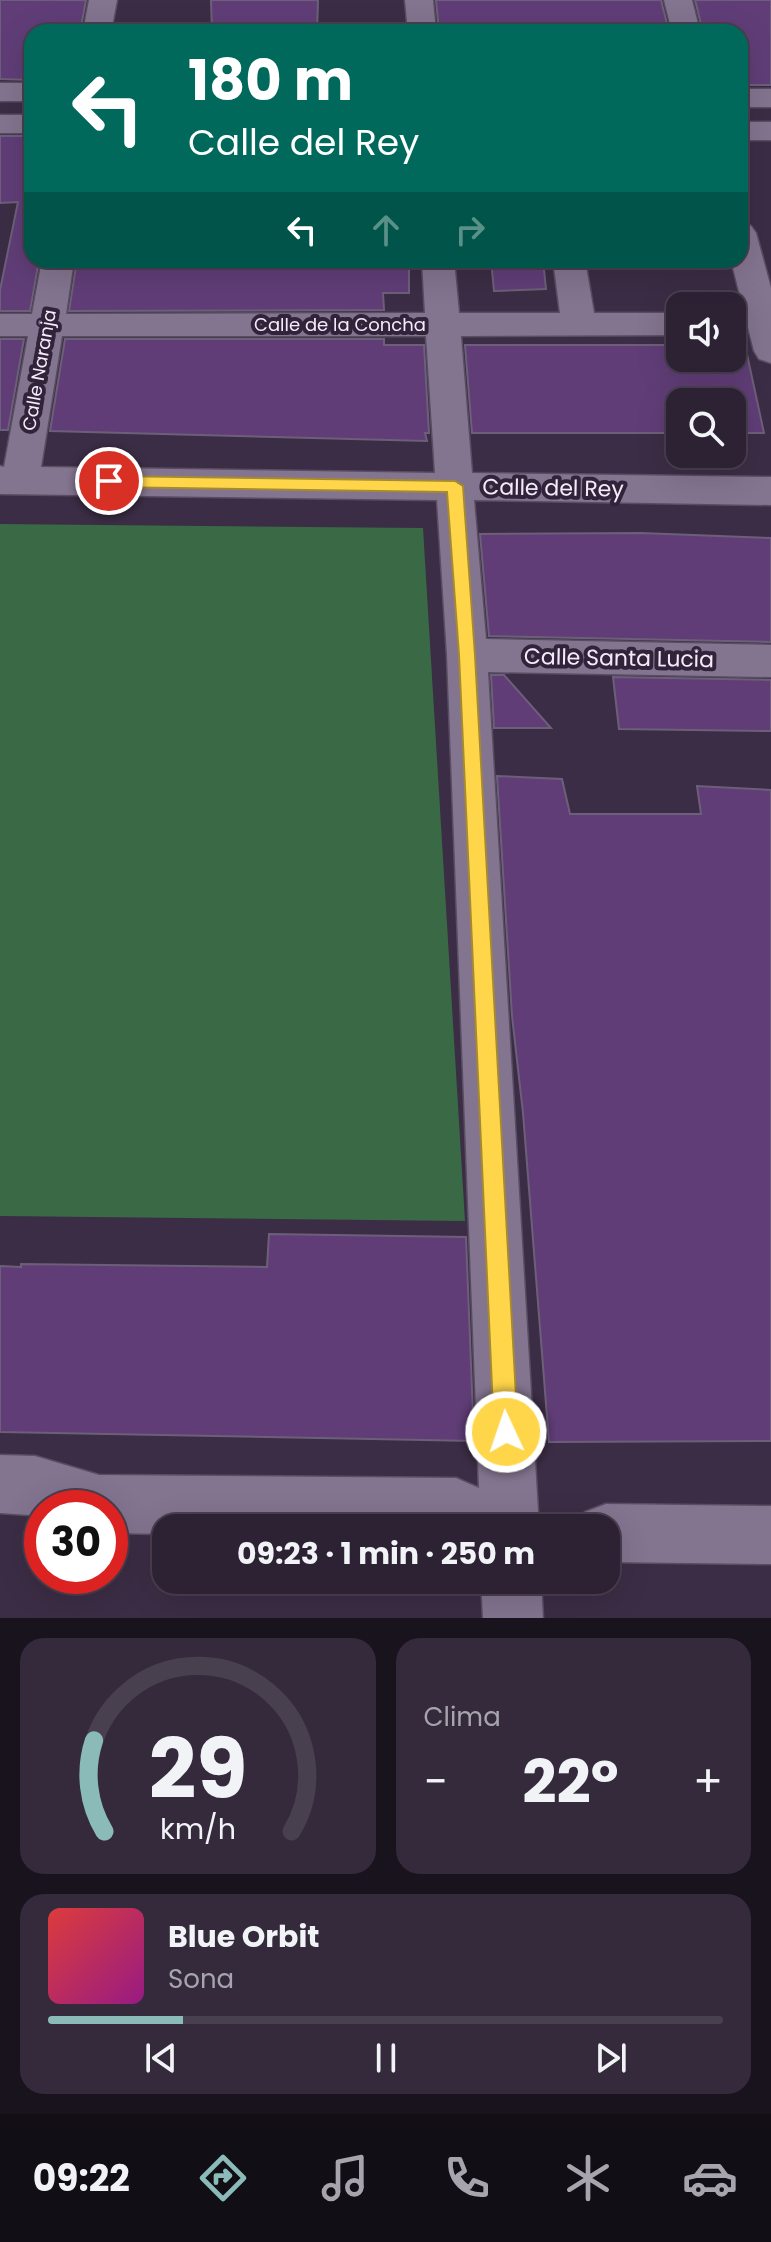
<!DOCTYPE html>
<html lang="es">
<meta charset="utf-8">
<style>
:root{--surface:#2c2234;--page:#342a3c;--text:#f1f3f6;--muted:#a6a4ac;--line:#483f4f;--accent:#8bbbb9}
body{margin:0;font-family:Poppins,sans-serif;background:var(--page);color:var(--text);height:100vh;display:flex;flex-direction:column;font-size:30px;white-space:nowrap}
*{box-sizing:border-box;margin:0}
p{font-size:26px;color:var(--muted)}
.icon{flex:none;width:44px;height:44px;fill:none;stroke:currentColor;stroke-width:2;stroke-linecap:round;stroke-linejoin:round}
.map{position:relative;height:1618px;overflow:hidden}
.sheet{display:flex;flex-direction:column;gap:20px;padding:20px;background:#18131d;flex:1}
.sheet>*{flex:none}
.guide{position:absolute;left:24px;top:24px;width:724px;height:244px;border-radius:24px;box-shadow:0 8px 32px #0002,0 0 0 2px var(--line);background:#00695c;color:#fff;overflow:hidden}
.fabs{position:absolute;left:666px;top:292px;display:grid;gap:16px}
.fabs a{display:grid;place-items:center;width:80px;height:80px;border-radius:16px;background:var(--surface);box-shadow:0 8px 32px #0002,0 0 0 2px var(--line);font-size:40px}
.speed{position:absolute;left:24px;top:1490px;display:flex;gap:16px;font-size:40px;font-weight:700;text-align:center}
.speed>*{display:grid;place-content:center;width:104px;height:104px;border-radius:50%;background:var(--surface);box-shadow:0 8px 32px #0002,0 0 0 2px var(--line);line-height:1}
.speed .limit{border:12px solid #d22;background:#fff;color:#111}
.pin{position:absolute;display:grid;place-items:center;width:68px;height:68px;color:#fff;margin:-34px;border:4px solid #fff;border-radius:50%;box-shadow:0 2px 8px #0007}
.me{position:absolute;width:88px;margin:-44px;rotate:357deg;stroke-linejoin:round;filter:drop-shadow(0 0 6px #0008)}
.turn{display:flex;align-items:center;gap:28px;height:168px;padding:0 32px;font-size:36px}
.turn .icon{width:104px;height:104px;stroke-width:2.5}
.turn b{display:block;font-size:56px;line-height:68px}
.lanes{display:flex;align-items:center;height:76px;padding:0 32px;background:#0003;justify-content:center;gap:40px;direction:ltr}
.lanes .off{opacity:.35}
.big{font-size:60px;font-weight:700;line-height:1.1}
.sheet .card{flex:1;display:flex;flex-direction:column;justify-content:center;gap:12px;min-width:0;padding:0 28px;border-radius:24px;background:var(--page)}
.sheet .dial{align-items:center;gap:0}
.dial svg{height:208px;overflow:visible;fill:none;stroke:var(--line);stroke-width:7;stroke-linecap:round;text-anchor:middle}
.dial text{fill:var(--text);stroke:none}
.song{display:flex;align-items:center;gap:24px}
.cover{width:96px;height:96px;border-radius:12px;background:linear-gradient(135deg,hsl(0 70% 55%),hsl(310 70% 35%))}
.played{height:8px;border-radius:4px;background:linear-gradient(90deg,var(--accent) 20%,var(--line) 20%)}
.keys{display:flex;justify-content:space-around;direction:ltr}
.heat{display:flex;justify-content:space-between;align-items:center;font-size:44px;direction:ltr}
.sheet .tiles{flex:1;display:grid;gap:20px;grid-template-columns:1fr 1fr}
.card:last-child{grid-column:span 2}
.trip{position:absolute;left:152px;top:1514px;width:468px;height:80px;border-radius:24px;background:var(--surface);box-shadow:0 8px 32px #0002,0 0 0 2px var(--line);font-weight:700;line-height:80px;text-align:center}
.tab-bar{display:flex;height:128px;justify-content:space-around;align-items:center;background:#120e15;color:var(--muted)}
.tab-bar .icon{width:56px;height:56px}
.tab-bar .selected{color:var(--accent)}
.tab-bar b{font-size:36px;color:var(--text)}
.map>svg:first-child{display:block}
.green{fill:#396945}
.building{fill:#603d77;stroke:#6d5f79;stroke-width:2}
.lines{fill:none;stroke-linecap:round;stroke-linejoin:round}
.minor-casing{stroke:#584d61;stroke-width:3}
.minor{fill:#83748f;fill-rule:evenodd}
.route{fill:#ffd54a;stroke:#a68a30;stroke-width:2}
.labels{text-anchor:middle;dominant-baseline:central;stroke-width:8;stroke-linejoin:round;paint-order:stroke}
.far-street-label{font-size:18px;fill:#f3ebfa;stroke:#30233a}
.street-label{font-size:22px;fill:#f3ebfa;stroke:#30233a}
</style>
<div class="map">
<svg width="771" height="1618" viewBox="0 0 771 1618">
<rect width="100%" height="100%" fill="#3b2d45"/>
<path class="green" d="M0,524l423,4 42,693 -465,-5z"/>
<path class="building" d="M0,0h86l-6,32h-48v48l-32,-1z
M211,0h107l-1,32h-105z
M436,0h225l8,32 -195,-3v3h-35z
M695,0h76v85h-31v-53h-37z
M0,136h32v66h-8l8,1v57h7l-9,51h-30v-21l18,-88 -18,1z
M77,260h332v33h-26l1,17 -315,1z
M491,260h52l3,29 -52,2z
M0,339h24l-16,91h-8z
M65,339h319v6h40l5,88h-4l2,8 -377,-10z
M465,345h215v13h52v-13h13l19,88h-32v-31h-52v31h-208z
M641,533l130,5v104l-282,-6 -9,-102z
M491,675h13l47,53h-57z
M613,677l158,3v51l-152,-2z
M497,776l65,3 8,35h131l-4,-28 74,4v651l-222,1 -26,-329 -11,-97z
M269,1234l197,3 8,204 -474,-9v-166l21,1v-3l246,3z"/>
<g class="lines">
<defs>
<path id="minor" d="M89,0h28l-6,32h-28z
M405,0h28l3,32h-28z
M664,0h28l8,32h-28z
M0,83h32v18h-32z
M740,89h31v18h-31z
M0,115h32v18h-32z
M740,122h31v18h-31z
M740,223l11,3 5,7 15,55v75l-12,-4 -5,-8 -23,-91h9z
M42,260h32l-8,54 359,-1 -3,-53h32l5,53h101l-7,-53h32l9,53h86v22l-219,1 11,137 299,4v28l-297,-5 12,139 285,6v32l-283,-5 51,856h-373v6l-56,-1v-25h-68v8l-42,-3v-58l35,1 64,19 357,3 23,10 -32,-833 -10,-155 -437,-6v-28l4,1 24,-131h-28v-22h32zM62,336h364l9,137 -394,-6z
M606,1504l165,2v58l-165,-2v-34h-27l6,-16z
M481,1580h60l2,38h-60z"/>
</defs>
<use href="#minor" class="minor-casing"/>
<use href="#minor" class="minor"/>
</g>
<path class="route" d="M109,476l346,5 8,5 12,169 43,777 -4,9 -8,3 -8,-3 -4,-9 -35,-777 -12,-163 -338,-5 -8,-6z"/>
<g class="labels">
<g class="far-street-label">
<text x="340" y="324">Calle de la Concha</text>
<text transform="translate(39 370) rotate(-80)">Calle Naranja</text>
</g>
<g class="street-label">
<text transform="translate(553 488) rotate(1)">Calle del Rey</text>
<text transform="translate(619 658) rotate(1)">Calle Santa Lucia</text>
</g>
</g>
</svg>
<div class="fabs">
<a><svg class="icon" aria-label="sound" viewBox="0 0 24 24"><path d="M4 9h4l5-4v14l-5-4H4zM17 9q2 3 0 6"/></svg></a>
<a><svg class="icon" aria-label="search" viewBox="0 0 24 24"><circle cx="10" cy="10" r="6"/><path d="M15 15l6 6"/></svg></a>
</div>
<div class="speed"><div class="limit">30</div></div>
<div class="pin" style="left:109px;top:481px;background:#d93025"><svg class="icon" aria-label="arrive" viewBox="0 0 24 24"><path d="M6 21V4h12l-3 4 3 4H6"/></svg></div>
<svg class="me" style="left:506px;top:1432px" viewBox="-20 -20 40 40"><circle r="17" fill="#ffd54a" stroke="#fff" stroke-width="3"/><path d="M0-11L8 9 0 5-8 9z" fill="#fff"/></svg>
<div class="trip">09:23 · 1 min · 250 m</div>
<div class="guide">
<div class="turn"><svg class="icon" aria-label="left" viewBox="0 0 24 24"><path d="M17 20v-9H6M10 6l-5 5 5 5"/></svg><div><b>180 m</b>Calle del Rey</div></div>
<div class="lanes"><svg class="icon" aria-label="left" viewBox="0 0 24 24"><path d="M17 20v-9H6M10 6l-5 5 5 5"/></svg><svg class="icon off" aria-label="ahead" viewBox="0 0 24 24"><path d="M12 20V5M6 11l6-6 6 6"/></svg><svg class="icon off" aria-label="right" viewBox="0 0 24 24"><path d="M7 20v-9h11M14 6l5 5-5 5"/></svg></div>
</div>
</div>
<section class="sheet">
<div class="tiles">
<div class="card dial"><svg viewBox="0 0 100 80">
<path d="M14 69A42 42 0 1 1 86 69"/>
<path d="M14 69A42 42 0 0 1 10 34" stroke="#8bbbb9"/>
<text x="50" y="56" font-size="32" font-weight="700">29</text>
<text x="50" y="72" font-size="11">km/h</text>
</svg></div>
<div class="card"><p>Clima</p>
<div class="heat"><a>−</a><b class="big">22°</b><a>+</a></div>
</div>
<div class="card">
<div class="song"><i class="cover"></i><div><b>Blue Orbit</b><p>Sona</p></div></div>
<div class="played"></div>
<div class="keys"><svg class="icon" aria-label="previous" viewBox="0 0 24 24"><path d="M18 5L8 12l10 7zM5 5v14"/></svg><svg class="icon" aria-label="pause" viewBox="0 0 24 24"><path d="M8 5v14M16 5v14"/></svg><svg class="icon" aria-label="next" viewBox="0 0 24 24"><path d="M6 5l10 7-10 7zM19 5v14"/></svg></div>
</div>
</div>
</section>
<nav class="tab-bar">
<b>09:22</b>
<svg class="icon selected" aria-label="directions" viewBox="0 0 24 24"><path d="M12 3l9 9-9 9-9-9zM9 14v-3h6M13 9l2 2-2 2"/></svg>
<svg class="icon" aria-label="music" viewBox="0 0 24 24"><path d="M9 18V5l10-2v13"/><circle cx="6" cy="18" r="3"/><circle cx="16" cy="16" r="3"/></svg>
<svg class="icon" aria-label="phone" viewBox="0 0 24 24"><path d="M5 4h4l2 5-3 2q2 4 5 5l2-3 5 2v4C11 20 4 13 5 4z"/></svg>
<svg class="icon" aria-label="climate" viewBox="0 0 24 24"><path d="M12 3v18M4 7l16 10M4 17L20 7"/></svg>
<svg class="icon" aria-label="car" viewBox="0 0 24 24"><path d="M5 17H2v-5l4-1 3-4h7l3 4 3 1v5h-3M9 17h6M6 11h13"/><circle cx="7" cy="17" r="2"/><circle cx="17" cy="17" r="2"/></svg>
</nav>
